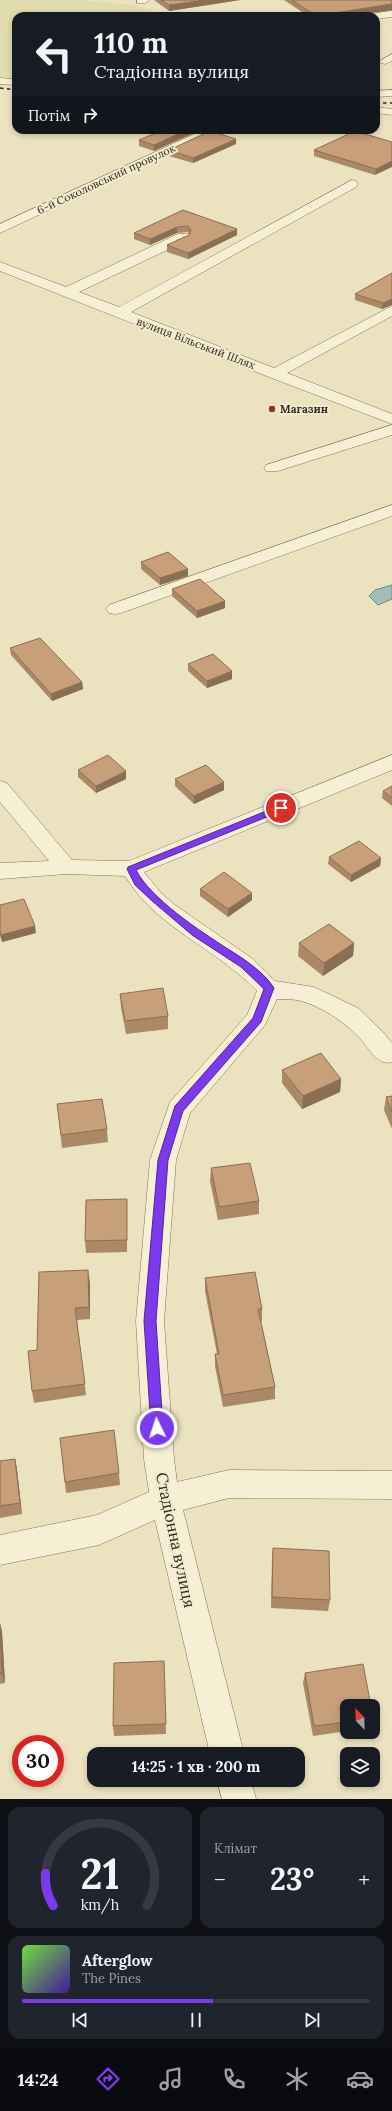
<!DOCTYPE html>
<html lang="uk">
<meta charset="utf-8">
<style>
:root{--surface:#171b24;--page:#20242c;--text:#f1f3f6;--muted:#9ea1a6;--line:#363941;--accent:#7c3aed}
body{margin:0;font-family:Lora,serif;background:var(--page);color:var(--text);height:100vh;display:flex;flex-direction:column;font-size:15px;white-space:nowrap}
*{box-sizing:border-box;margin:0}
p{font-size:13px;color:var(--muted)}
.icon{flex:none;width:22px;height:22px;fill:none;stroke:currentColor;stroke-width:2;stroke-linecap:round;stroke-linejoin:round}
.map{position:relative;height:1799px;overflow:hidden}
.details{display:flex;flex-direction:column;gap:8px;padding:8px;background:#0d0f14;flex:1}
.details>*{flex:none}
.top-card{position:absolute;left:12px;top:12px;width:368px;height:122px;border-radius:12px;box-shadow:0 2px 6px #0003;background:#171b24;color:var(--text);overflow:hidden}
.needle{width:26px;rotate:337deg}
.buttons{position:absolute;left:340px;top:1699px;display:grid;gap:8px}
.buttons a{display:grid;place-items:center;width:40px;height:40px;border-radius:8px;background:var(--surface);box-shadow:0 2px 6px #0003;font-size:20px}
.speed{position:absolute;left:12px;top:1735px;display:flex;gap:8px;font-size:20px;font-weight:700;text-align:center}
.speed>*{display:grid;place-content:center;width:52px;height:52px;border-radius:50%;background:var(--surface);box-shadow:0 2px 6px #0003;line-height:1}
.speed .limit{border:6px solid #d22;background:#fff;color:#111}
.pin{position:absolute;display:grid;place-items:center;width:34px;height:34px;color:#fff;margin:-17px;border:2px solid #fff;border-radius:50%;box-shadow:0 1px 4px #0007}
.me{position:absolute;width:44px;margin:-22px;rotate:356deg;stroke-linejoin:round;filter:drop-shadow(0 0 3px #0008)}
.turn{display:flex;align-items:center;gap:14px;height:84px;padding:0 16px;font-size:18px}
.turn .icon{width:52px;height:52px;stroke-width:2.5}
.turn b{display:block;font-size:28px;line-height:34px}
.then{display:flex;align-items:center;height:38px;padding:0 16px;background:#0003;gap:8px;font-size:15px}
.big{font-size:30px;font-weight:800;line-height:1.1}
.details .tile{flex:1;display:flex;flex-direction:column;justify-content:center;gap:6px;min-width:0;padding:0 14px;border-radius:12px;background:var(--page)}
.details .dial{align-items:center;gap:0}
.dial svg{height:104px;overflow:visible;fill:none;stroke:var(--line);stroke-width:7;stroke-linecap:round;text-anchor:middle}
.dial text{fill:var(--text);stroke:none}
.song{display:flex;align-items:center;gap:12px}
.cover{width:48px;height:48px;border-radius:6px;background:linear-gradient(135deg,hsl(100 70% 55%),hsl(260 70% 35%))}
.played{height:4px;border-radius:2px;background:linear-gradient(90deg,var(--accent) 55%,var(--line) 55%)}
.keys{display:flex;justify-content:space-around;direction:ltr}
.heat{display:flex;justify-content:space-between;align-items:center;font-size:22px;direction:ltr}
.details .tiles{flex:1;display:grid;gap:8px;grid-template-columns:1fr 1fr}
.tile:last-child{grid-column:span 2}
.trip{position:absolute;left:87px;top:1747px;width:218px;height:40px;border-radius:12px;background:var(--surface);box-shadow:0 2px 6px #0003;font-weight:800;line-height:40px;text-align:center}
.tabs{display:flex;height:64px;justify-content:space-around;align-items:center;background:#090b0e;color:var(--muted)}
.tabs .icon{width:28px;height:28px}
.tabs .on{color:var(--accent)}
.tabs b{font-size:18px;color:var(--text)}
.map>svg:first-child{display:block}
.farmland{fill:#e0dcae}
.water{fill:#a3bdb8;stroke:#6b8a85}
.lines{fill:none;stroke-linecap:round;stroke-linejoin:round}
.minor-casing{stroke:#837359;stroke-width:1}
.minor{fill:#f6efd3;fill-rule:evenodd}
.rail{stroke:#33291d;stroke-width:1.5;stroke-dasharray:3.5 3.5;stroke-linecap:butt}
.wall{fill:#ab8967}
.shaded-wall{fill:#8b6f54}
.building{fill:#c79f78;stroke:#8b6f54}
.route{fill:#7c3aed;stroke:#51269a}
.poi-dot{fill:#8e342d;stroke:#f3ebcf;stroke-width:1.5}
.labels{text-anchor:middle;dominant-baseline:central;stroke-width:4;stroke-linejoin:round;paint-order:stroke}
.far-street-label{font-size:11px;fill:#33291d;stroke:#f3ebcf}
.far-poi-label{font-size:11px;font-weight:bold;fill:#33291d;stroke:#f3ebcf;text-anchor:start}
.near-street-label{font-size:16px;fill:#33291d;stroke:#f3ebcf}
</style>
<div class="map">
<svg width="392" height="1799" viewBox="0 0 392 1799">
<rect width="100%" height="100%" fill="#ebe2c0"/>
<path class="farmland" d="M0,0h81l53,5 33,11h-151v66l-16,-1z"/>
<path class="water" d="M392,585v14l-14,6 -9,-9 6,-6z"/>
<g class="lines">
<defs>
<path id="minor" d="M137,0h13l-5,3h-8z
M392,11v6l-16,2v-3h-5l5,-3z
M392,54v7l-7,3 -4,-1 -1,-2z
M0,78l16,1v6l-16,-1z
M392,90v6l-16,1v-6z
M376,107l16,2v6l-16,-2z
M119,130h13l-6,3z
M203,130h15l-2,2 -216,101v-9z
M352,180l4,1 2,3 -2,3 -225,125 143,56 118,-62v10l-105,57 105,41v10l-123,-47 -269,-106v-9l66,25 112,-53h10l2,3 -2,3 -109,52 40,15z
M392,425v10l-114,36h-12l-2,-3 2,-3z
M392,505v11l-271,97 -6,1 -6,-1 -3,-4 3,-4z
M392,755v15l-248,102 17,21 14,12 78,54 22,22 39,6 44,21 24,23 10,12v19c-15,5 -24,-16 -34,-26 -14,-14 -37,-30 -57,-35 -7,-2 -16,-2 -24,-2l-12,26 -75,88 -14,47 -12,161 10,138 3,23 52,-12 163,1v28l-163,-1 -46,12 61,244h-34l-55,-234 -56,25 -99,20v-30l97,-20 52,-23 -5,-33 -8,-138 14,-161 20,-58 77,-87 10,-24c-41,-43 -101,-63 -132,-115l-59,-2 -66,5v-16l49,-2 -49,-59v-21l7,2 65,77 57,1z
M217,1780h34l5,19h-34z"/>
</defs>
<use href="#minor" class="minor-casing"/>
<use href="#minor" class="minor"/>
<path class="rail" d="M0,88l16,2
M376,103h16"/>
</g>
<path class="wall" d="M154,0h86l-71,11z
M284,0h108v10l-42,6h-42z
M196,130v2l-42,19 -15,-5v-6z
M392,142l-17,33 -61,-19v-6z
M236,144l-43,19 -24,-7v-6z
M183,210l54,25 -49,24 -21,-7v-7l22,-10 -1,-3 -11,1 -27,12 -16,-6v-6z
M392,273v32l-10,4 -27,-9v-6z
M141,562l47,14 -28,9 -19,-16z
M172,589l53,12v7l-28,10 -25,-22z
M10,648l72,34 1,7 -31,12 -41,-46z
M188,664l44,7v8l-25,9 -19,-17z
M78,770l48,9 -30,14 -18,-16z
M175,779l49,11 -30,14 -19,-18z
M392,786v20l-10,-8 1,-7z
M329,857l52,1 -1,8 -29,16 -23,-18z
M200,889l52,11 -24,17 -28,-21z
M0,905l36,28 -34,9 -2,-6z
M299,943h55l-1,13 -30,20 -25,-20z
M120,994l48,22v13l-42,5 -5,-27z
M282,1070l59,9 -1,13 -38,17 -20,-26z
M392,1096v33l-8,-19 2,-13z
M57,1104l50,25 1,13 -46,6z
M211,1168l48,33v13l-41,6 -8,-39z
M127,1199v53l-41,1 -1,-12z
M205,1278l57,31v12h-1l14,66v12l-52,8 -8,-41v-12h2l-12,-63z
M90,1282v37l-13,1 9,75 -52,8 -2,-12 5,-41z
M60,1438l59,35 1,12 -54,8z
M15,1459l2,11 5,44 -22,4v-57z
M273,1548l57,52 -2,11 -57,-3 1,-49z
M0,1623l2,9 3,51 -5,1z
M164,1661l2,73 -52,2 -1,-10z
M305,1673l42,33v25l-34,5 -10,-53z"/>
<path class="shaded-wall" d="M206,0h34l-71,11v-6z
M392,4v6l-42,6h-33z
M187,130h9v2l-42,19v-6z
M236,139v5l-43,19v-5z
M392,161v6l-17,8 1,-6z
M177,227v6l-27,12v-6z
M237,229v6l-49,24v-6z
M392,299v6l-10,4 1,-6z
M188,569v7l-28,9v-7z
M225,601v7l-28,10v-7z
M232,671v8l-25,9v-7z
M82,682l1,7 -31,12 -1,-7z
M126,771v8l-30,14v-7z
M224,782v8l-30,14v-8z
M381,858l-1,8 -29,16v-7z
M252,893v7l-24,17v-8z
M35,926l1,7 -34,9 -1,-7z
M354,943l-1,13 -30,20 1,-13z
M341,1079l-1,13 -38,17 1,-13z
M88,1270l2,12v37l-1,-12z
M15,1459l2,11 5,44 -2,-11z
M0,1623l2,9 3,51 -3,-10z"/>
<path class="building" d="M161,0h45l-37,5z
M292,0h100v4l-76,12z
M163,130h24l-33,15 -15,-5z
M210,131l26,8 -43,19 -24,-8z
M355,131l37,11v19l-16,8 -62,-19z
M183,210l54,19 -49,24 -21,-8 22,-10 2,-5 -3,-4 -11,1 -27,12 -16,-6z
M392,273v26l-9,4 -28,-9z
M168,552l20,17 -28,9 -19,-16z
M200,579l25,22 -28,10 -25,-22z
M40,638l42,44 -31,12 -41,-46z
M213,654l19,17 -25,10 -19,-17z
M108,755l18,16 -30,15 -18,-16z
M206,765l18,17 -30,14 -19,-17z
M392,786v12l-9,-7z
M359,841l22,17 -30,17 -22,-18z
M224,872l28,21 -24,16 -28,-20z
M24,899l11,27 -34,9 -1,-4v-26z
M329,924l25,19 -30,20 -25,-20z
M163,988l5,28 -43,5 -5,-27z
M321,1053l20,26 -38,17 -21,-26z
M392,1096v16l-6,-15z
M102,1099l5,30 -46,6 -4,-31z
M250,1163l9,38 -40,6 -8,-39z
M127,1199v41l-42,1 1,-41z
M88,1270l1,37 -14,1 10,76 -53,7 -4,-40 9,-1 2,-78z
M255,1272l7,37h-4l17,78 -52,8 -8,-41h4l-14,-76z
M114,1430l5,43 -54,9 -5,-44z
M15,1459l5,44 -20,3v-45z
M273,1548l56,3 1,49 -58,-3z
M0,1626l2,47h-2z
M164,1661l2,63 -53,2 1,-63z
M363,1664l8,42h-24v16l-33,4 -9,-53z"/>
<path class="route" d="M281,805l3,1v4l-148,60c15,29 64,61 92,79 16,10 36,23 46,39l-13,34 -78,89 -15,49 -12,161 7,107 -2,4 -4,2 -4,-2 -2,-4 -7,-107 14,-161 17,-54 78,-88 11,-29 -23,-22 -49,-32 -41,-35 -16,-15 -8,-16 1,-2z"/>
<circle class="poi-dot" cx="272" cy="409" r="4"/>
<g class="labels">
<g class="far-street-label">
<text transform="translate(106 179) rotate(-25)">6-й Соколовський провулок</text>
<text transform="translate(196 343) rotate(21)">вулиця Вільський Шлях</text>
</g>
<g class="far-poi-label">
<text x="280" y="409">Магазин</text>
</g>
<g class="near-street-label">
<text transform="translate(176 1540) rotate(78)">Стадіонна вулиця</text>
</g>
</g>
</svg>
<div class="buttons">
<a><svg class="needle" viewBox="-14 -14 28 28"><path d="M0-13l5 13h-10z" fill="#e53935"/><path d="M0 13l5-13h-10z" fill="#9ea1a6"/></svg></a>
<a><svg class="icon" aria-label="layers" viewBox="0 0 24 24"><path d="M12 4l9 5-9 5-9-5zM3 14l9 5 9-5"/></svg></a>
</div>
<div class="speed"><div class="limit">30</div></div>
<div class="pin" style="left:281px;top:808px;background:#d93025"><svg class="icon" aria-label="arrive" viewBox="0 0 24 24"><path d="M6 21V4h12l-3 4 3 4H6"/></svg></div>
<svg class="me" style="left:157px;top:1428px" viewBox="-20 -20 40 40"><circle r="17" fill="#7c3aed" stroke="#fff" stroke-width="3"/><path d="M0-11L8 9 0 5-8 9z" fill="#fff"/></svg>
<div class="trip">14:25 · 1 хв · 200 m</div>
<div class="top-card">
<div class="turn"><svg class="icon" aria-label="left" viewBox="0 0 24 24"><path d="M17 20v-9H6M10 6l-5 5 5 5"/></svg><div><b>110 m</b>Стадіонна вулиця</div></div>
<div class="then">Потім<svg class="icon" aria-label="right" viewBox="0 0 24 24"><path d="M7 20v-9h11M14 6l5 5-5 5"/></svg></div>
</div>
</div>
<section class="details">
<div class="tiles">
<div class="tile dial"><svg viewBox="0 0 100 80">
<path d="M14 69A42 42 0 1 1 86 69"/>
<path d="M14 69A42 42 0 0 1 8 44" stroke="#7c3aed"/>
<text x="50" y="56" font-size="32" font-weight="700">21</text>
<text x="50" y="72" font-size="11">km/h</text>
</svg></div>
<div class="tile"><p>Клімат</p>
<div class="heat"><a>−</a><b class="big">23°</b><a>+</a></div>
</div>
<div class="tile">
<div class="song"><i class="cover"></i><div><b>Afterglow</b><p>The Pines</p></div></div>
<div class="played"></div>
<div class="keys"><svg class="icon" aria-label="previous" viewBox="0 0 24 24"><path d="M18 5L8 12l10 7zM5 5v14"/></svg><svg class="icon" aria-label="pause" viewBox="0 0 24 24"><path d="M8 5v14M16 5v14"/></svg><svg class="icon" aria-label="next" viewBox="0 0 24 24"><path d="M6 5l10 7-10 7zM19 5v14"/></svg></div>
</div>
</div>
</section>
<nav class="tabs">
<b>14:24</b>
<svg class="icon on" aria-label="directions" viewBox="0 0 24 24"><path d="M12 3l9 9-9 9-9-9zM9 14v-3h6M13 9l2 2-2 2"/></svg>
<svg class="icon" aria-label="music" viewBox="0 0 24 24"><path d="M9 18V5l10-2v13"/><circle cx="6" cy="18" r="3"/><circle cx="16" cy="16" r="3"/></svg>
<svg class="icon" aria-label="phone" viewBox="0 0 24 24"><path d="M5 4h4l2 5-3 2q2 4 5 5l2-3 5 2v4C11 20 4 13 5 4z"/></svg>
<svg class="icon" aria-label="climate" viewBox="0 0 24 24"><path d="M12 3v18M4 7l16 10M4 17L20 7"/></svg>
<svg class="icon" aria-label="car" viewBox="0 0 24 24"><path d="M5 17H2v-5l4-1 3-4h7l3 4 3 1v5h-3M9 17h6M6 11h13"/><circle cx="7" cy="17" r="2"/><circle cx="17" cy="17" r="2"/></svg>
</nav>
